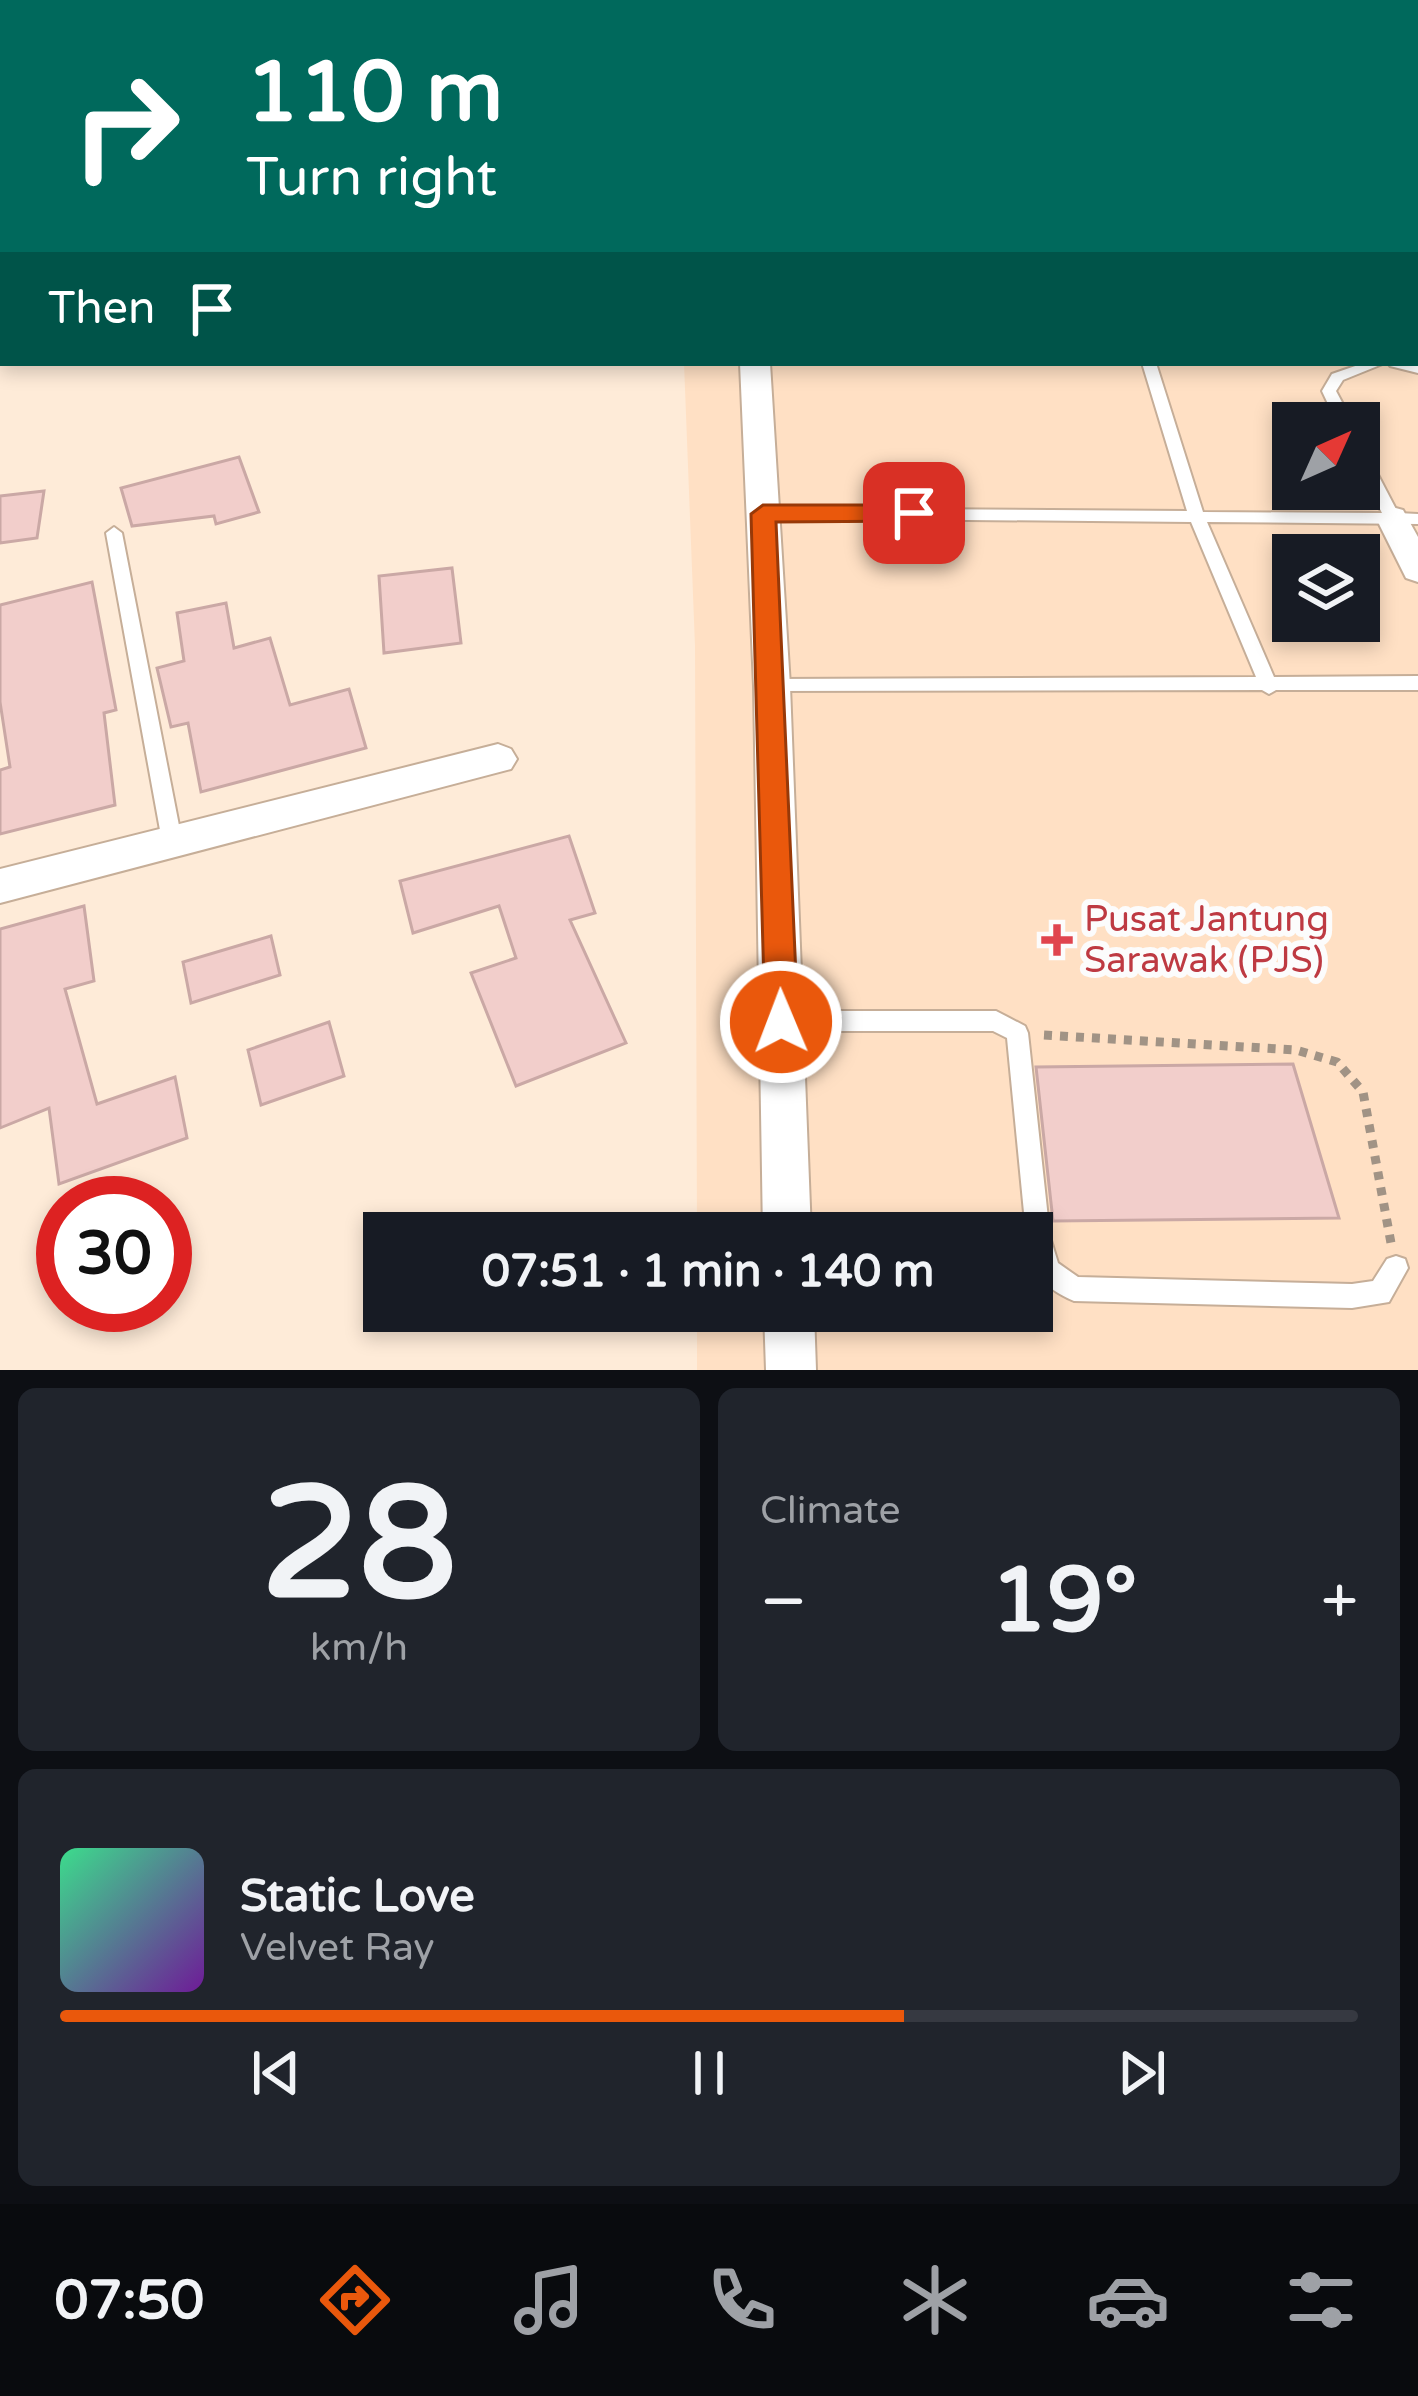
<!DOCTYPE html>
<meta charset="utf-8">
<style>
:root{--surface:#171b24;--page:#20242c;--text:#f1f3f6;--muted:#9ea1a6;--line:#363941;--accent:#ea580c}
body{margin:0;font-family:"Varela Round",sans-serif;background:var(--page);color:var(--text);height:100vh;display:flex;flex-direction:column;font-size:45px;white-space:nowrap}
*{box-sizing:border-box;margin:0}
p{font-size:39px;color:var(--muted)}
.icon{flex:none;width:66px;height:66px;fill:none;stroke:currentColor;stroke-width:2;stroke-linecap:round;stroke-linejoin:round}
.map{position:relative;height:1370px;overflow:hidden}
.details{display:flex;flex-direction:column;gap:18px;padding:18px;background:#0d0f14;flex:1}
.details>*{flex:none}
.top-card{position:absolute;left:0px;top:0px;width:1419px;height:366px;box-shadow:0 6px 18px #0003;background:#00695c;color:#fff;overflow:hidden}
.needle{width:78px;rotate:45deg}
.tools{position:absolute;left:1272px;top:402px;display:grid;gap:24px}
.tools a{display:grid;place-items:center;width:108px;height:108px;border-radius:0px;background:var(--surface);box-shadow:0 6px 18px #0003;font-size:60px}
.speed{position:absolute;left:36px;top:1176px;display:flex;gap:24px;font-size:60px;font-weight:700;text-align:center}
.speed>*{display:grid;place-content:center;width:156px;height:156px;border-radius:50%;background:var(--surface);box-shadow:0 6px 18px #0003;line-height:1}
.speed .limit{border:18px solid #d22;background:#fff;color:#111}
.pin{position:absolute;display:grid;place-items:center;width:102px;height:102px;color:#fff;margin:-51px;border-radius:24px;box-shadow:0 6px 18px #0006}
.me{position:absolute;width:132px;margin:-66px;rotate:359deg;stroke-linejoin:round;filter:drop-shadow(0 0 9px #0008)}
.turn{display:flex;align-items:center;gap:42px;height:252px;padding:0 48px;font-size:54px}
.turn .icon{width:156px;height:156px;stroke-width:2.5}
.turn b{display:block;font-size:84px;line-height:102px}
.then{display:flex;align-items:center;height:114px;padding:0 48px;background:#0003;gap:24px;font-size:45px}
.big{font-size:90px;font-weight:700;line-height:1.1}
.details .widget{flex:1;display:flex;flex-direction:column;justify-content:center;gap:18px;min-width:0;padding:0 42px;border-radius:18px;background:var(--page)}
.details .dial{align-items:center;gap:0}
.dial b{font-size:156px;line-height:1}
.song{display:flex;align-items:center;gap:36px}
.cover{width:144px;height:144px;border-radius:18px;background:linear-gradient(135deg,hsl(150 70% 55%),hsl(280 70% 35%))}
.played{height:12px;border-radius:6px;background:linear-gradient(90deg,var(--accent) 65%,var(--line) 65%)}
.keys{display:flex;justify-content:space-around;direction:ltr}
.heat{display:flex;justify-content:space-between;align-items:center;font-size:66px;direction:ltr}
.details .tiles{flex:1;display:grid;gap:18px;grid-template-columns:1fr 1fr}
.widget:last-child{grid-column:span 2}
.trip{position:absolute;left:363px;top:1212px;width:690px;height:120px;border-radius:0px;background:var(--surface);box-shadow:0 6px 18px #0003;font-weight:700;line-height:120px;text-align:center}
.menu{display:flex;height:192px;justify-content:space-around;align-items:center;background:#090b0e;color:var(--muted)}
.menu .icon{width:84px;height:84px}
.menu .on{color:var(--accent)}
.menu b{font-size:54px;color:var(--text)}
.map>svg:first-child{display:block}
.built{fill:#ffe0c4;fill-rule:evenodd}
.building{fill:#f2cecb;stroke:#caa8a5;stroke-width:3}
.lines{fill:none;stroke-linecap:round;stroke-linejoin:round}
.lane-casing{stroke:#c6ae98;stroke-width:4}
.street-casing{stroke:#c6ae98;stroke-width:4}
.path{stroke:#a19385;stroke-width:9;stroke-dasharray:8 8;stroke-linecap:butt}
.lane{fill:#fff;fill-rule:evenodd}
.street{fill:#fff;fill-rule:evenodd}
.route{fill:#ea580c;stroke:#983908;stroke-width:3}
.health-dot{fill:#e0444e;stroke:#fcfcfc;stroke-width:4.5}
.labels{text-anchor:middle;dominant-baseline:central;stroke-width:12;stroke-linejoin:round;paint-order:stroke}
.health-label{font-size:36px;fill:#be3a42;stroke:#fcfcfc;text-anchor:start}
</style>
<div class="map">
<svg width="1418" height="1370" viewBox="0 0 1418 1370">
<rect width="100%" height="100%" fill="#feebd8"/>
<path class="built" d="M705,0h713v1370h-721v-59h335v-78h-335l-2,-587 -11,-283h732v-360zM1293,423h66v66h-66zM1293,555h66v66h-66z"/>
<path class="building" d="M239,457l20,55 -43,12 -2,-8 -82,10 -11,-38z
M44,491l-7,47 -37,5v-47z
M452,568l9,75 -77,10 -5,-77z
M92,582l24,128 -12,3 11,92 -115,29v-64l10,-3 -10,-65v-97z
M226,603l8,45 36,-10 20,67 59,-16 17,59 -165,44 -13,-69 -17,4 -14,-59 27,-7 -7,-48z
M569,836l26,77 -25,7 56,123 -110,43 -45,-113 45,-15 -17,-52 -86,27 -13,-52z
M84,906l10,75 -29,8 32,115 78,-27 12,61 -128,46 -10,-76 -49,20v-199z
M271,936l9,39 -89,28 -8,-41z
M329,1022l15,54 -83,29 -13,-55z
M1293,1064l46,154 -286,3 -17,-154z"/>
<g class="lines">
<defs>
<path id="lane" d="M1082,0h10l1,3h-10z
M1142,363h14l47,149 179,1 -23,-46v-21l5,2 34,65 20,1v10l-211,-2 67,155 144,-1v14h-142l-7,4 -7,-4 -496,1 -3,-5 3,-5 6,-2 484,-2 -65,-155 -428,-4 -8,-5 8,-5 424,3z
M1364,363h21l-42,17 -7,11 17,32h-16l-15,-32 10,-17z
M1388,363l30,2v8l-28,-7z
M114,527l8,6 60,308 -3,6 -7,2 -7,-2 -3,-6 -56,-308z
M781,1011h215l29,15 3,7 22,204 8,26 20,14 274,7 21,-3 14,-22 9,-3 9,3 3,9 -19,34 -37,6 -278,-7c-36,-16 -42,-29 -42,-68h-6l-19,-195 -14,-7h-212l-8,-3 -3,-7 3,-7z"/>
<path id="street" d="M732,0h22v3h-22z
M740,363h30l20,323 21,547h-48l-9,-547z
M1392,507l11,3 15,27v45l-12,-4 -30,-60z
M498,744l13,5 6,10 -6,10 -511,134v-34z
M764,1311h50l2,59h-50z"/>
</defs>
<use href="#lane" class="lane-casing"/>
<use href="#street" class="street-casing"/>
<path class="path" d="M1044,1035l252,15 41,12 26,30 28,151"/>
<use href="#lane" class="lane"/>
<use href="#street" class="street"/>
</g>
<path class="route" d="M763,505h151l12,8 -12,8 -138,1 22,500 -5,10 -12,4 -11,-4 -5,-10 -14,-508z"/>
<path class="health-dot" d="M1051 922h12v12h12v12h-12v12h-12v-12h-12v-12h12z"/>
<g class="labels">
<g class="health-label">
<text x="1084" y="919">Pusat Jantung<tspan x="1084" dy="41">Sarawak (PJS)</tspan></text>
</g>
</g>
</svg>
<div class="tools">
<a><svg class="needle" viewBox="-14 -14 28 28"><path d="M0-13l5 13h-10z" fill="#e53935"/><path d="M0 13l5-13h-10z" fill="#9ea1a6"/></svg></a>
<a><svg class="icon" aria-label="layers" viewBox="0 0 24 24"><path d="M12 4l9 5-9 5-9-5zM3 14l9 5 9-5"/></svg></a>
</div>
<div class="speed"><div class="limit">30</div></div>
<div class="pin" style="left:914px;top:513px;background:#d93025"><svg class="icon" aria-label="arrive" viewBox="0 0 24 24"><path d="M6 21V4h12l-3 4 3 4H6"/></svg></div>
<svg class="me" style="left:781px;top:1022px" viewBox="-20 -20 40 40"><circle r="17" fill="#ea580c" stroke="#fff" stroke-width="3"/><path d="M0-11L8 9 0 5-8 9z" fill="#fff"/></svg>
<div class="trip">07:51 · 1 min · 140 m</div>
<div class="top-card">
<div class="turn"><svg class="icon" aria-label="right" viewBox="0 0 24 24"><path d="M7 20v-9h11M14 6l5 5-5 5"/></svg><div><b>110 m</b>Turn right</div></div>
<div class="then">Then<svg class="icon" aria-label="arrive" viewBox="0 0 24 24"><path d="M6 21V4h12l-3 4 3 4H6"/></svg></div>
</div>
</div>
<section class="details">
<div class="tiles">
<div class="widget dial"><b>28</b><p>km/h</p></div>
<div class="widget"><p>Climate</p>
<div class="heat"><a>−</a><b class="big">19°</b><a>+</a></div>
</div>
<div class="widget">
<div class="song"><i class="cover"></i><div><b>Static Love</b><p>Velvet Ray</p></div></div>
<div class="played"></div>
<div class="keys"><svg class="icon" aria-label="previous" viewBox="0 0 24 24"><path d="M18 5L8 12l10 7zM5 5v14"/></svg><svg class="icon" aria-label="pause" viewBox="0 0 24 24"><path d="M8 5v14M16 5v14"/></svg><svg class="icon" aria-label="next" viewBox="0 0 24 24"><path d="M6 5l10 7-10 7zM19 5v14"/></svg></div>
</div>
</div>
</section>
<nav class="menu">
<b>07:50</b>
<svg class="icon on" aria-label="directions" viewBox="0 0 24 24"><path d="M12 3l9 9-9 9-9-9zM9 14v-3h6M13 9l2 2-2 2"/></svg>
<svg class="icon" aria-label="music" viewBox="0 0 24 24"><path d="M9 18V5l10-2v13"/><circle cx="6" cy="18" r="3"/><circle cx="16" cy="16" r="3"/></svg>
<svg class="icon" aria-label="phone" viewBox="0 0 24 24"><path d="M5 4h4l2 5-3 2q2 4 5 5l2-3 5 2v4C11 20 4 13 5 4z"/></svg>
<svg class="icon" aria-label="climate" viewBox="0 0 24 24"><path d="M12 3v18M4 7l16 10M4 17L20 7"/></svg>
<svg class="icon" aria-label="car" viewBox="0 0 24 24"><path d="M5 17H2v-5l4-1 3-4h7l3 4 3 1v5h-3M9 17h6M6 11h13"/><circle cx="7" cy="17" r="2"/><circle cx="17" cy="17" r="2"/></svg>
<svg class="icon" aria-label="filters" viewBox="0 0 24 24"><path d="M4 7h16M4 17h16"/><circle cx="9" cy="7" r="2"/><circle cx="15" cy="17" r="2"/></svg>
</nav>
